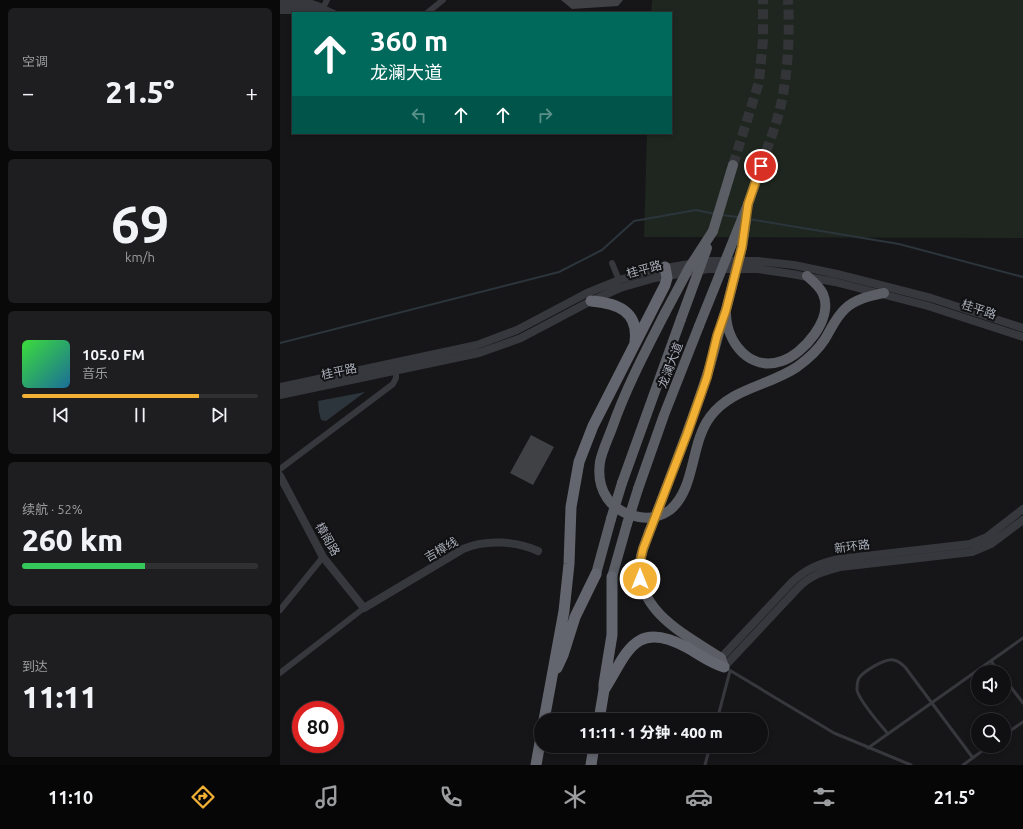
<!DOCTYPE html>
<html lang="zh">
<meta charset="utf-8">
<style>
:root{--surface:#101012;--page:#1e1e20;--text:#f1f3f6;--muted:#9c9d9f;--line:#303032;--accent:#f2b134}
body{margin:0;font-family:Ubuntu,"Noto Sans SC",sans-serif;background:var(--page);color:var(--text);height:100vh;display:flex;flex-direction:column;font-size:15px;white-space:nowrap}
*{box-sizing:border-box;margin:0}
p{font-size:13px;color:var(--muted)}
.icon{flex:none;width:22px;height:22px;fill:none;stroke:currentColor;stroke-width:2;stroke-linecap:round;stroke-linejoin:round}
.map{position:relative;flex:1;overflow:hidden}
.drawer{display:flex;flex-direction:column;gap:8px;padding:8px;background:#09090a;width:280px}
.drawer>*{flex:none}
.banner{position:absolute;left:12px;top:12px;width:380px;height:122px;border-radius:0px;box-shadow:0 2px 6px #0003,0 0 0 1px var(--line);background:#00695c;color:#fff;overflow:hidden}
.controls{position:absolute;left:691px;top:665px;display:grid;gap:8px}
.controls a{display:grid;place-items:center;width:40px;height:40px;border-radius:50%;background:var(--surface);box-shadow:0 2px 6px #0003,0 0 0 1px var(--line);font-size:20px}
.speed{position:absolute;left:12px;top:701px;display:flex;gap:8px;font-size:20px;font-weight:700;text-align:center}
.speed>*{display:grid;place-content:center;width:52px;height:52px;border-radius:50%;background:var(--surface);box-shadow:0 2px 6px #0003,0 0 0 1px var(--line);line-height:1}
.speed .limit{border:6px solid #d22;background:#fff;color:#111}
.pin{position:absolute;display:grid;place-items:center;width:34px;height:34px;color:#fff;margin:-17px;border:2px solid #fff;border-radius:50%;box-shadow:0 1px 4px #0007}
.me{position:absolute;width:44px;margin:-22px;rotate:0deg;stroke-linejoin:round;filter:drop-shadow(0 0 3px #0008)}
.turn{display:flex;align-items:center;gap:14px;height:84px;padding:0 12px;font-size:18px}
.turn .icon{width:52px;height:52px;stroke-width:2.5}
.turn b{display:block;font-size:28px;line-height:34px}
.lanes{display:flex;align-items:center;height:38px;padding:0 12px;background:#0003;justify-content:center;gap:20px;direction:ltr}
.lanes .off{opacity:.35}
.big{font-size:30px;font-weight:800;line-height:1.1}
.drawer .widget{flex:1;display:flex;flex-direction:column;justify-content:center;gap:6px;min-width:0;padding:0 14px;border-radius:6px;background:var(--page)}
.drawer .dial{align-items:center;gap:0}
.dial b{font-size:52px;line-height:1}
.song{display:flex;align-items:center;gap:12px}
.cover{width:48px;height:48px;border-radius:6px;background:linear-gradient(135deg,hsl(120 70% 55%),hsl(200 70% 35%))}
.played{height:4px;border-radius:2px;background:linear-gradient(90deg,var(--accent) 75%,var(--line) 75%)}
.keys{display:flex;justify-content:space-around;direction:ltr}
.heat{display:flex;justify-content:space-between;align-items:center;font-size:22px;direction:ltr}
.charge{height:6px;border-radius:3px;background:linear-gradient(90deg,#34c759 52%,var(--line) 0)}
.trip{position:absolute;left:254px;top:713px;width:234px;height:40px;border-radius:20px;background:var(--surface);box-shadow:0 2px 6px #0003,0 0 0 1px var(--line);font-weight:800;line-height:40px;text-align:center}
.dock{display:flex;height:64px;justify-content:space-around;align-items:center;background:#060607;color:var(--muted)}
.dock .icon{width:28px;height:28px}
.dock .current{color:var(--accent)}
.dock b{font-size:18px;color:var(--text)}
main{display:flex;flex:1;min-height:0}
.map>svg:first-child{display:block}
.green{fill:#1e261f}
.water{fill:#2c353c}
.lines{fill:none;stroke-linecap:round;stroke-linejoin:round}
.stream{stroke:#2c353c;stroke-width:2}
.building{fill:#404145}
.trunk-tunnel{stroke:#333438;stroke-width:10;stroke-dasharray:10 5;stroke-linecap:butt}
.service{stroke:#37383d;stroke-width:3}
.minor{stroke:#37383d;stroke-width:6}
.tertiary{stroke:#37383d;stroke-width:8}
.trunk{stroke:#5b5e65;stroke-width:10}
.motorway{stroke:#63666e;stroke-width:11}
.trunk-bridge{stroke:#5b5e65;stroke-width:10}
.route-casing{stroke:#9d7322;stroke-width:10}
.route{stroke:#f2b134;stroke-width:7}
.labels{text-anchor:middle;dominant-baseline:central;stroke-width:4;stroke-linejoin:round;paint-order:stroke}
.street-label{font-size:12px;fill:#a8adb8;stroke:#111113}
</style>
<main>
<section class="drawer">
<div class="widget"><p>空调</p>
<div class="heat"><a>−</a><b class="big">21.5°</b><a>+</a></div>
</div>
<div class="widget dial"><b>69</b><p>km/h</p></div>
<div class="widget">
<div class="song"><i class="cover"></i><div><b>105.0 FM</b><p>音乐</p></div></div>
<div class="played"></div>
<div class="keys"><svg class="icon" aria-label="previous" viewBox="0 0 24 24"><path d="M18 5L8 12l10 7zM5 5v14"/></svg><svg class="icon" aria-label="pause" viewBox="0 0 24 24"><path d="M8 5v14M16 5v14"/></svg><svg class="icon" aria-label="next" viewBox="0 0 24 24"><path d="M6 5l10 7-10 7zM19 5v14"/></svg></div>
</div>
<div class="widget"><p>续航 · 52%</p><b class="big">260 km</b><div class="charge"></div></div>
<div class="widget"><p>到达</p><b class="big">11:11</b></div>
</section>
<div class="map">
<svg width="743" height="765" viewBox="0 0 743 765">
<rect width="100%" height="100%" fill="#161618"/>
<path class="green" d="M372,0h371v238l-379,-1 3,-104h24v-120h-20z"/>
<path class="water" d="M85,392l-39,29 -5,-1 -2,-8 -1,-11z"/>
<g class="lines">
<path class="stream" d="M441,215l17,2
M469,219l150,25 124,33
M0,343l279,-71 43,-22 32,-29 62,-11 19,4"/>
</g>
<path class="building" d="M281,0h62l-5,6 -46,3z
M251,435l23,12 -21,38 -23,-12z"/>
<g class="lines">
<path class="trunk-tunnel" d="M453,165l26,-83 4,-42v-40
M481,166c6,-18 13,-35 18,-53 9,-36 11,-76 9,-113"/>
<path class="service" d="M711,661l8,11
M446,668l108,65 77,32
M724,678l19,25
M437,720l13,-49
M608,734c-8,-10 -29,-33 -31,-44 0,-4 0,-8 2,-12 5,-7 26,-20 35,-18 4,1 8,4 11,7l68,91
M724,735l19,-13
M588,748l155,-110
M425,765l5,-19
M683,765l26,-19"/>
<path class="minor" d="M47,0l-4,8 11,5
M147,13l16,-13
M332,263l7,17
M0,469l113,-85 3,-6v-7
M0,610l43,-53
M0,673l84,-65"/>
<path class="tertiary" d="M0,3h29l14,5
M0,10h29l12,-2
M0,387l197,-42 40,-15 70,-37 32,-13 34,-10 55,-9h50l36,4 43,9 94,24 92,30
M0,395l199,-42 42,-15 70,-37 29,-13 35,-10 53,-9h50l34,5 43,8 93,24 95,31
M0,476l43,81 41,51 99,-59c22,-10 53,-8 75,2
M437,662l75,-80c14,-13 28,-19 47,-23l131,-15 17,-7 36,-28
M444,667l74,-79c12,-12 25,-17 42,-21l132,-15 19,-8 32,-24"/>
<path class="trunk" d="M468,204l13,-38
M433,231l20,-66
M385,313c-19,37 -39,75 -53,115 -4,11 -10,23 -12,34 -4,28 10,50 39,55 11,2 21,0 31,-7 26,-22 20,-66 40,-93 21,-29 59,-31 87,-50 11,-8 21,-17 28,-28 6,-10 11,-22 20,-30 10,-10 25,-13 39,-16
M446,314c1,29 24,58 56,47 21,-7 52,-42 41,-67 -3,-7 -10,-13 -16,-18
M342,483l59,-164
M358,489l26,-74 35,-89
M382,499c15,-40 31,-80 44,-121 8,-23 12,-46 20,-68
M369,532c-3,10 -8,20 -9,30 -5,49 46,73 81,96l3,9
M316,574l15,-55
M332,577l15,-53"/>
<path class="motorway" d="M311,301c26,2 48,10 44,41
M277,668l6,-13 12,-38 21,-43
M324,690c23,-36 30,-71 82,-43 13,7 24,16 38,20
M264,720l20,-109 5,-47 2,-57 8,-45 14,-36 72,-141 2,-7 -2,-11
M319,720l5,-30v-6l8,-49v-58
M256,765l5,-28
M311,765l3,-19"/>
<path class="trunk-bridge" d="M446,310l16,-63 4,-27
M385,313l24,-45 24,-37
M401,319l26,-71
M419,326l49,-122
M331,519l11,-36
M347,524l11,-35
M369,532l13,-33"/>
</g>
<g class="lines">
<defs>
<path id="route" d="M360,579v-17l3,-13 44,-115 20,-57 10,-41 9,-26 16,-63 6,-43 13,-38"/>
</defs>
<use href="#route" class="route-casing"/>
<use href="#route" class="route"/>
</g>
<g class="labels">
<g class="street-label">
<text transform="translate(364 269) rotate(-15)">桂平路</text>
<text transform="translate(699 309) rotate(19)">桂平路</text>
<text transform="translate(390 365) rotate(-69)">龙澜大道</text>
<text transform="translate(59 371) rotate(-12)">桂平路</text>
<text transform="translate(48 539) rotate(60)">樟阁路</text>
<text transform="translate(572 546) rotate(-7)">新环路</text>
<text transform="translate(161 549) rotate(-30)">吉樟线</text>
</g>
</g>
</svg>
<div class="controls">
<a><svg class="icon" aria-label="sound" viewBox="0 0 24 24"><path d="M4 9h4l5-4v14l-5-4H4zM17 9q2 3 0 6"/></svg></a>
<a><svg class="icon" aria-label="search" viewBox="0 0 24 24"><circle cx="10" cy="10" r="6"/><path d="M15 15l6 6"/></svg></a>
</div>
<div class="speed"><div class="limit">80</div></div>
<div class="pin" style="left:481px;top:166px;background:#d93025"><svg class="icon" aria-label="arrive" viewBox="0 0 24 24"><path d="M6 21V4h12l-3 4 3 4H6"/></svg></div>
<svg class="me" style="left:360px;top:579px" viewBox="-20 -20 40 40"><circle r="17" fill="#f2b134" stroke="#fff" stroke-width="3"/><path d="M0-11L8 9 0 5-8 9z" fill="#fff"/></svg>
<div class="trip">11:11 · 1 分钟 · 400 m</div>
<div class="banner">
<div class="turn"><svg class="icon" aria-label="ahead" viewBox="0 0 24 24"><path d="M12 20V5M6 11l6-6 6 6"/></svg><div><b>360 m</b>龙澜大道</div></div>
<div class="lanes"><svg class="icon off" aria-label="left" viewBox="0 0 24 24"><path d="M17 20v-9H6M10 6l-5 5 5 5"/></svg><svg class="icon" aria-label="ahead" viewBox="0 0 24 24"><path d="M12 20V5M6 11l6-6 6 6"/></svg><svg class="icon" aria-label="ahead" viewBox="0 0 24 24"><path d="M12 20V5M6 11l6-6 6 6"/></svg><svg class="icon off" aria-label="right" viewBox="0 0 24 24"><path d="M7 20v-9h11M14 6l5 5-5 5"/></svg></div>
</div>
</div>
</main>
<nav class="dock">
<b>11:10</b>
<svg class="icon current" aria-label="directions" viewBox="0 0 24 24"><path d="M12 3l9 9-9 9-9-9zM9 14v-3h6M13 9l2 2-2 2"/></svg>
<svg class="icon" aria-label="music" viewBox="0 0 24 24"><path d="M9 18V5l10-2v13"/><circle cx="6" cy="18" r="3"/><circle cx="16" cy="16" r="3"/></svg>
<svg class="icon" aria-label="phone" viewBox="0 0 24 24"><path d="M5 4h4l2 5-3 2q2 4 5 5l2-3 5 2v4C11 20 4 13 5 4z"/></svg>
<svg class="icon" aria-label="climate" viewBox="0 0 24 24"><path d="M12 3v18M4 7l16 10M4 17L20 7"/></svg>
<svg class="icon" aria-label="car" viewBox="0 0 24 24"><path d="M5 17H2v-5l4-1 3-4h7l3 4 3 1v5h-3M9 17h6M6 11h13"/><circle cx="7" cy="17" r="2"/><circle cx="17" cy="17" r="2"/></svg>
<svg class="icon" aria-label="filters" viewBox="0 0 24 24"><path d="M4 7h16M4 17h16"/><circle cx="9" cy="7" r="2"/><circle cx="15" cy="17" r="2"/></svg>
<b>21.5°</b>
</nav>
